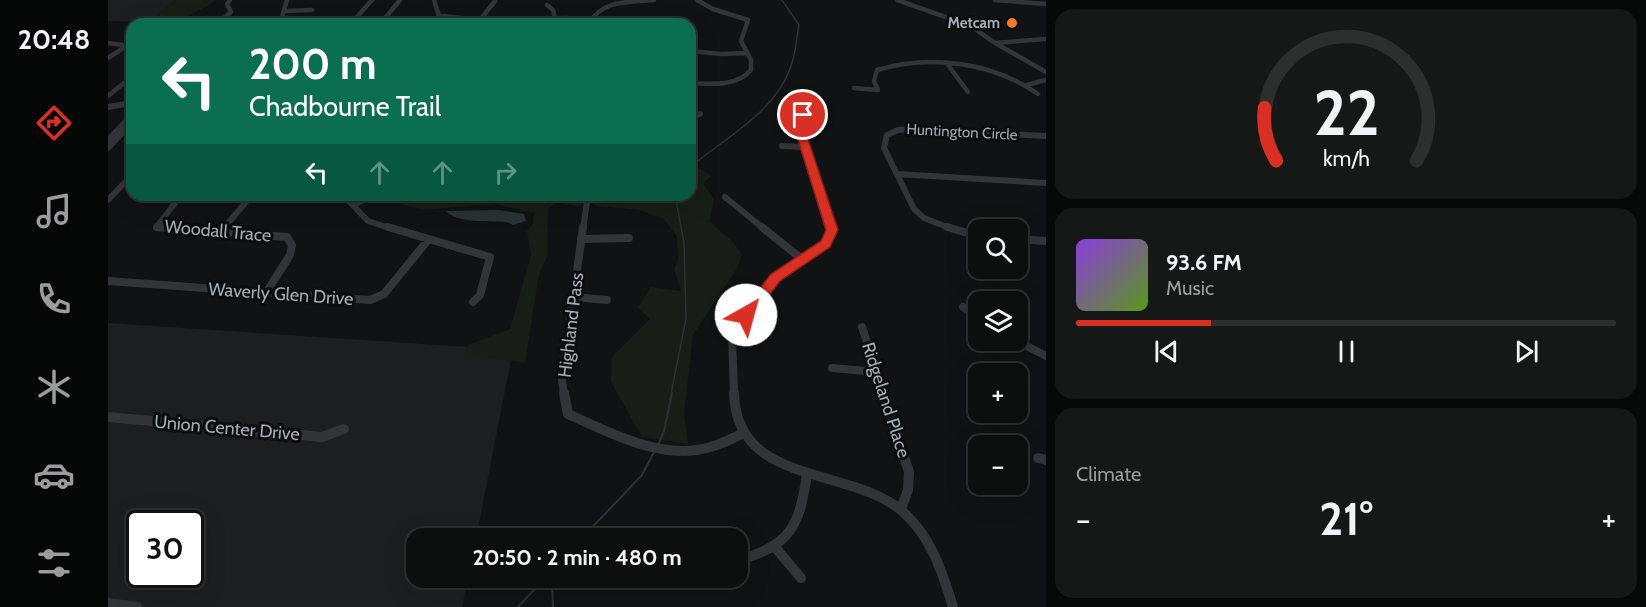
<!DOCTYPE html>
<meta charset="utf-8">
<style>
:root{--surface:#0d0e0e;--page:#161717;--text:#f1f3f6;--muted:#9a9c9e;--line:#2d2e2e;--accent:#d93025}
body{margin:0;font-family:Cabin,sans-serif;background:var(--page);color:var(--text);height:100vh;display:flex;flex-direction:column;font-size:22px;white-space:nowrap}
*{box-sizing:border-box;margin:0}
p{font-size:20px;color:var(--muted)}
.icon{flex:none;width:33px;height:33px;fill:none;stroke:currentColor;stroke-width:2;stroke-linecap:round;stroke-linejoin:round}
.map{position:relative;flex:1;overflow:hidden}
.sheet{display:flex;flex-direction:column;gap:9px;padding:9px;background:#070808;width:600px}
.sheet>*{flex:none}
.hud{position:absolute;left:18px;top:18px;width:570px;height:183px;border-radius:18px;box-shadow:0 6px 24px #0002,0 0 0 2px var(--line);background:#0b6e4f;color:#fff;overflow:hidden}
.tools{position:absolute;left:860px;top:219px;display:grid;gap:12px}
.tools a{display:grid;place-items:center;width:60px;height:60px;border-radius:12px;background:var(--surface);box-shadow:0 6px 24px #0002,0 0 0 2px var(--line);font-size:30px}
.speed{position:absolute;left:18px;top:510px;display:flex;gap:12px;font-size:30px;font-weight:700;text-align:center}
.speed>*{display:grid;place-content:center;width:78px;height:78px;border-radius:50%;background:var(--surface);box-shadow:0 6px 24px #0002,0 0 0 2px var(--line);line-height:1}
.speed .limit{border:3px solid #111;border-radius:9px;background:#fff;color:#111}
.pin{position:absolute;display:grid;place-items:center;width:51px;height:51px;color:#fff;margin:-26px;border:3px solid #fff;border-radius:50%;box-shadow:0 2px 6px #0007}
.me{position:absolute;width:66px;margin:-33px;rotate:38deg;stroke-linejoin:round;filter:drop-shadow(0 0 4px #0008)}
.turn{display:flex;align-items:center;gap:21px;height:126px;padding:0 24px;font-size:27px}
.turn .icon{width:78px;height:78px;stroke-width:2.5}
.turn b{display:block;font-size:42px;line-height:51px}
.lanes{display:flex;align-items:center;height:57px;padding:0 24px;background:#0003;justify-content:center;gap:30px;direction:ltr}
.lanes .off{opacity:.35}
.big{font-size:45px;font-weight:700;line-height:1.1}
.sheet .tile{flex:1;display:flex;flex-direction:column;justify-content:center;gap:9px;min-width:0;padding:0 21px;border-radius:18px;background:var(--page)}
.sheet .dial{align-items:center;gap:0}
.dial svg{height:156px;overflow:visible;fill:none;stroke:var(--line);stroke-width:7;stroke-linecap:round;text-anchor:middle}
.dial text{fill:var(--text);stroke:none}
.song{display:flex;align-items:center;gap:18px}
.cover{width:72px;height:72px;border-radius:9px;background:linear-gradient(135deg,hsl(270 70% 55%),hsl(90 70% 35%))}
.played{height:6px;border-radius:3px;background:linear-gradient(90deg,var(--accent) 25%,var(--line) 25%)}
.keys{display:flex;justify-content:space-around;direction:ltr}
.heat{display:flex;justify-content:space-between;align-items:center;font-size:33px;direction:ltr}
.trip{position:absolute;left:298px;top:528px;width:342px;height:60px;border-radius:18px;background:var(--surface);box-shadow:0 6px 24px #0002,0 0 0 2px var(--line);font-weight:700;line-height:60px;text-align:center}
main{display:flex;flex:1;min-height:0}
.tab-bar{display:flex;flex-direction:column;width:108px;justify-content:space-around;align-items:center;background:#050606;color:var(--muted)}
.tab-bar .icon{width:42px;height:42px}
.tab-bar .active{color:var(--accent)}
.tab-bar b{font-size:27px;color:var(--text)}
.map>svg:first-child{display:block}
.built{fill:#1d1e20;fill-rule:evenodd}
.green{fill:#181d17}
.water{fill:#283336}
.lines{fill:none;stroke-linecap:round;stroke-linejoin:round}
.stream-far1{stroke:#283336;stroke-width:1.5}
.stream{stroke:#283336;stroke-width:2}
.minor-far3{stroke:#323438;stroke-width:4.5}
.minor-far2{stroke:#323438;stroke-width:6}
.minor-far1{stroke:#323438;stroke-width:8}
.minor{stroke:#323438;stroke-width:10}
.route{fill:#d93025;stroke:#8d1f18;stroke-width:1.5}
.poi-dot{fill:#f27b2a;stroke:#0c0d0e;stroke-width:2}
.labels{text-anchor:middle;dominant-baseline:central;stroke-width:6;stroke-linejoin:round;paint-order:stroke}
.far-poi-label{font-size:15px;font-weight:bold;fill:#a2acb4;stroke:#0c0d0e;text-anchor:end}
.far-street-label{font-size:15px;fill:#a2acb4;stroke:#0c0d0e}
.street-label{font-size:18px;fill:#a2acb4;stroke:#0c0d0e}
</style>
<main>
<nav class="tab-bar">
<b>20:48</b>
<svg class="icon active" aria-label="directions" viewBox="0 0 24 24"><path d="M12 3l9 9-9 9-9-9zM9 14v-3h6M13 9l2 2-2 2"/></svg>
<svg class="icon" aria-label="music" viewBox="0 0 24 24"><path d="M9 18V5l10-2v13"/><circle cx="6" cy="18" r="3"/><circle cx="16" cy="16" r="3"/></svg>
<svg class="icon" aria-label="phone" viewBox="0 0 24 24"><path d="M5 4h4l2 5-3 2q2 4 5 5l2-3 5 2v4C11 20 4 13 5 4z"/></svg>
<svg class="icon" aria-label="climate" viewBox="0 0 24 24"><path d="M12 3v18M4 7l16 10M4 17L20 7"/></svg>
<svg class="icon" aria-label="car" viewBox="0 0 24 24"><path d="M5 17H2v-5l4-1 3-4h7l3 4 3 1v5h-3M9 17h6M6 11h13"/><circle cx="7" cy="17" r="2"/><circle cx="17" cy="17" r="2"/></svg>
<svg class="icon" aria-label="filters" viewBox="0 0 24 24"><path d="M4 7h16M4 17h16"/><circle cx="9" cy="7" r="2"/><circle cx="15" cy="17" r="2"/></svg>
</nav>
<div class="map">
<svg width="938" height="607" viewBox="0 0 938 607">
<rect width="100%" height="100%" fill="#111213"/>
<path class="built" d="M0,0h68l-26,22 -42,-1z
M0,323l405,27 -37,188h-59v40h51l-6,29h-328l-26,-5zM32,524h50v50h-50z"/>
<path class="green" d="M68,0h38l-3,4 -39,20 -22,-2z
M582,163l22,13 -9,7 11,17 -5,21 24,21 9,12 -4,13 -45,68 -9,79 4,30 -46,-7 -31,-55v-24l39,-39 -12,-12 13,-20 30,4 -7,-22 4,-9 -1,-23 -13,-18 -25,-9 -42,-4 -6,-3 3,-8h96z
M284,195h179l10,3 2,5 -4,4 -23,-5 -8,7 -1,48 -8,17 -14,89 -61,-9 4,-9 42,-16 21,-74 -4,-24 6,-7 1,-11 -38,-9 -75,6 -25,-8z"/>
<path class="water" d="M391,210l25,4 2,7 -13,4 -6,-3c-15,-1 -52,1 -61,-11z"/>
<g class="lines">
<path class="stream-far1" d="M582,167c35,-29 86,-55 101,-101 5,-13 5,-27 8,-41l-17,-25
M563,394l15,-75 -2,-76 -9,-48"/>
<path class="stream" d="M551,443l5,-12 8,-38
M474,538l60,-63 12,-23
M444,578l1,29
M410,607l27,-29"/>
<path class="minor-far3" d="M326,0l5,16
M789,0l72,25 26,18 51,29
M887,0l51,4
M439,5l6,5 2,8
M176,11l28,-1
M372,20l15,-19
M482,23c11,-23 40,-21 64,-23
M109,24l14,-12 -4,-8 3,-4
M172,24l7,-24
M237,24l11,-6 16,-18
M267,24l12,-8 13,-16
M307,24l29,-8 61,7 60,-5 28,1 27,5
M0,43l15,2 -1,4 -14,9
M887,43l51,-4
M582,51l31,3 26,-1
M840,65l20,27
M582,83c20,1 47,4 61,-13v-10l-10,-19 7,-21 -35,-11 -16,-9
M919,85l19,-5
M746,88l24,2 -4,-9 3,-11c53,-16 115,-8 161,24
M0,96l22,-18"/>
<path class="minor-far2" d="M708,106l-13,9 -4,12 33,102
M0,107l24,-4
M582,117l10,-3
M0,140l24,-25
M674,146l24,1
M0,148l24,-25
M789,174l149,9
M235,195l25,26 24,8
M617,197l39,32
M0,200l24,-25
M245,205l22,-10
M59,229l-11,-1 25,-33
M115,229l23,-27
M475,229l5,-34
M844,229l-28,-11 -10,-9 -30,-61 3,-13 11,-5 13,-1 135,7"/>
<path class="minor-far1" d="M49,227l130,10 5,8 -2,10 -24,38
M280,227l102,30 -10,38 -7,7
M654,227l41,33
M839,227l31,9
M112,232l4,-5
M473,239l48,-1
M909,239l29,2
M0,281l262,19 14,-6 44,-54
M466,297l33,3
M855,307l15,10
M754,327l22,67
M907,340l31,16
M724,368l45,4
M456,394l-2,-13 21,-154
M626,394l-2,-60 44,-56 50,-34 5,-17"/>
<path class="minor" d="M456,393l4,21c38,17 85,42 128,36 17,-2 33,-10 48,-17
M626,393c2,93 115,73 168,118 29,25 40,60 51,96
M775,393l26,79 -1,18 -7,19
M0,417l214,20 22,-8
M930,458l8,2
M666,546l27,32
M630,560c53,-14 62,-35 69,-87
M0,603l29,4"/>
</g>
<path class="route" d="M695,112l4,3 -3,12 34,103 -8,17 -50,34 -29,38h-10l-2,-4 2,-3 30,-38 50,-33 5,-11 -32,-103 4,-12z"/>
<circle class="poi-dot" cx="904" cy="23" r="6"/>
<g class="labels">
<g class="far-poi-label">
<text x="892" y="23">Metcam</text>
</g>
<g class="far-street-label">
<text transform="translate(854 132) rotate(3)">Huntington Circle</text>
</g>
<g class="street-label">
<text transform="translate(110 231) rotate(5)">Woodall Trace</text>
<text transform="translate(173 294) rotate(4)">Waverly Glen Drive</text>
<text transform="translate(463 325) rotate(-83)">Highland Pass</text>
<text transform="translate(778 400) rotate(72)">Ridgeland Place</text>
<text transform="translate(119 428) rotate(5)">Union Center Drive</text>
</g>
</g>
</svg>
<div class="tools">
<a><svg class="icon" aria-label="search" viewBox="0 0 24 24"><circle cx="10" cy="10" r="6"/><path d="M15 15l6 6"/></svg></a>
<a><svg class="icon" aria-label="layers" viewBox="0 0 24 24"><path d="M12 4l9 5-9 5-9-5zM3 14l9 5 9-5"/></svg></a>
<a>+</a>
<a>−</a>
</div>
<div class="speed"><div class="limit">30</div></div>
<div class="pin" style="left:695px;top:115px;background:#d93025"><svg class="icon" aria-label="arrive" viewBox="0 0 24 24"><path d="M6 21V4h12l-3 4 3 4H6"/></svg></div>
<svg class="me" style="left:638px;top:315px" viewBox="-20 -20 40 40"><circle r="19" fill="#fff"/><path d="M0-13L10 11 0 6-10 11z" fill="#d93025"/></svg>
<div class="trip">20:50 · 2 min · 480 m</div>
<div class="hud">
<div class="turn"><svg class="icon" aria-label="left" viewBox="0 0 24 24"><path d="M17 20v-9H6M10 6l-5 5 5 5"/></svg><div><b>200 m</b>Chadbourne Trail</div></div>
<div class="lanes"><svg class="icon" aria-label="left" viewBox="0 0 24 24"><path d="M17 20v-9H6M10 6l-5 5 5 5"/></svg><svg class="icon off" aria-label="ahead" viewBox="0 0 24 24"><path d="M12 20V5M6 11l6-6 6 6"/></svg><svg class="icon off" aria-label="ahead" viewBox="0 0 24 24"><path d="M12 20V5M6 11l6-6 6 6"/></svg><svg class="icon off" aria-label="right" viewBox="0 0 24 24"><path d="M7 20v-9h11M14 6l5 5-5 5"/></svg></div>
</div>
</div>
<section class="sheet">
<div class="tile dial"><svg viewBox="0 0 100 80">
<path d="M14 69A42 42 0 1 1 86 69"/>
<path d="M14 69A42 42 0 0 1 8 42" stroke="#d93025"/>
<text x="50" y="56" font-size="32" font-weight="700">22</text>
<text x="50" y="72" font-size="11">km/h</text>
</svg></div>
<div class="tile">
<div class="song"><i class="cover"></i><div><b>93.6 FM</b><p>Music</p></div></div>
<div class="played"></div>
<div class="keys"><svg class="icon" aria-label="previous" viewBox="0 0 24 24"><path d="M18 5L8 12l10 7zM5 5v14"/></svg><svg class="icon" aria-label="pause" viewBox="0 0 24 24"><path d="M8 5v14M16 5v14"/></svg><svg class="icon" aria-label="next" viewBox="0 0 24 24"><path d="M6 5l10 7-10 7zM19 5v14"/></svg></div>
</div>
<div class="tile"><p>Climate</p>
<div class="heat"><a>−</a><b class="big">21°</b><a>+</a></div>
</div>
</section>
</main>
